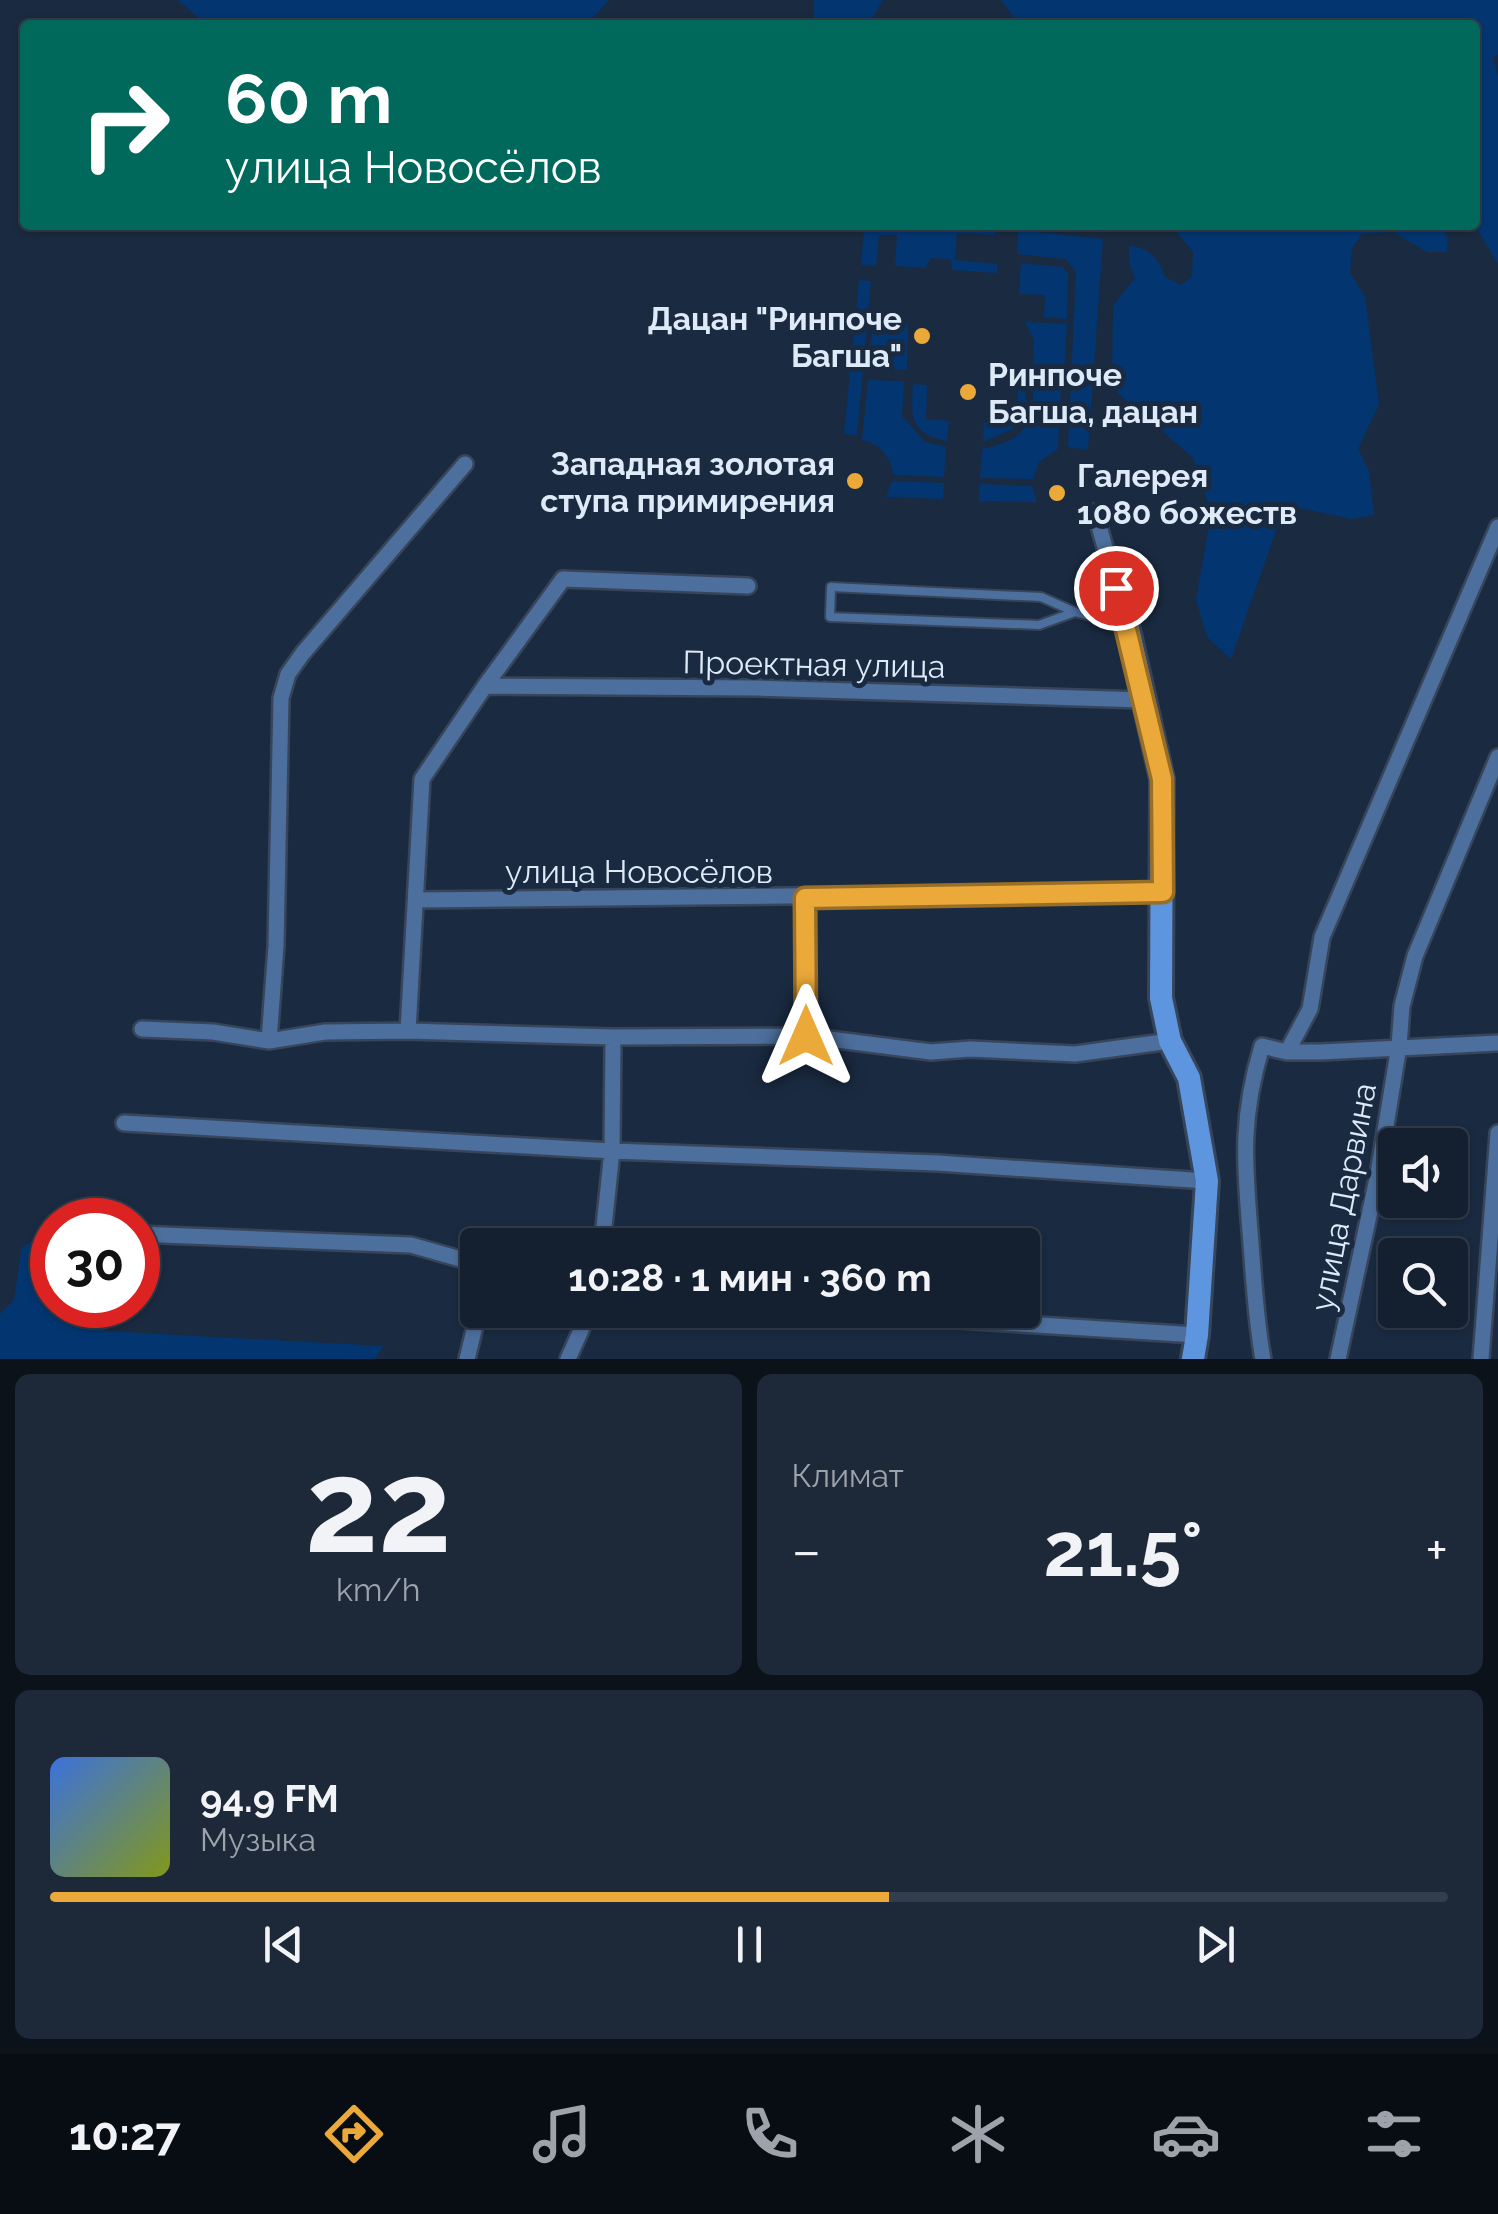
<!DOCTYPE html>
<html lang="ru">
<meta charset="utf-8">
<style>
:root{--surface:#142030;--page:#1d2838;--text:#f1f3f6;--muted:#9da3ab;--line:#333e4c;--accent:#eba93a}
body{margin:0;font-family:Raleway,sans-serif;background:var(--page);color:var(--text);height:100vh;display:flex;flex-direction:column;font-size:38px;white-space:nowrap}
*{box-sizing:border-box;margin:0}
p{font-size:32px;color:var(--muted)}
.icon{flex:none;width:55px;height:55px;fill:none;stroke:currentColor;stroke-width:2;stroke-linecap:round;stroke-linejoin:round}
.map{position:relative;height:1359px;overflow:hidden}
.details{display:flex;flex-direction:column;gap:15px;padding:15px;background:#0b121a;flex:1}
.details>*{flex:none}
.guide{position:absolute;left:20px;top:20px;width:1460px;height:210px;border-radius:10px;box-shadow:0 2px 8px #0004,0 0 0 2px var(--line);background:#00695c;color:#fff;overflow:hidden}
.controls{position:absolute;left:1378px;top:1128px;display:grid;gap:20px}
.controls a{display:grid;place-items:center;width:90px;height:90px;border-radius:10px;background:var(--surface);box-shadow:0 2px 8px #0004,0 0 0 2px var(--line);font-size:50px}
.speed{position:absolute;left:30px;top:1198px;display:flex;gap:20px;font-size:50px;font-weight:700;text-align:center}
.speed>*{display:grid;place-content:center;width:130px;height:130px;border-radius:50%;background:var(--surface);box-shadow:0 2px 8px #0004,0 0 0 2px var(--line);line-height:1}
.speed .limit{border:15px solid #d22;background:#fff;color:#111}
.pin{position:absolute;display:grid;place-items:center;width:85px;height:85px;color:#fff;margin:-42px;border:5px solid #fff;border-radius:50%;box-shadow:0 2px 10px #0007}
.me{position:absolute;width:110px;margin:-55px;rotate:0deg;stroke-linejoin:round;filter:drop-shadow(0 0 8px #0008)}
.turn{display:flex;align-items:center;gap:35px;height:210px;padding:0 40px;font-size:45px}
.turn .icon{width:130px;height:130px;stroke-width:2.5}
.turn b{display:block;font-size:70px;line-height:85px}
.big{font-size:75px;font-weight:700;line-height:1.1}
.details .card{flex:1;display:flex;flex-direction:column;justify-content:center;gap:15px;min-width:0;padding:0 35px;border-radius:15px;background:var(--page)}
.details .dial{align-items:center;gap:0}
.dial b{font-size:130px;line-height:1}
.song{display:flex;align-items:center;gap:30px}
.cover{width:120px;height:120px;border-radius:15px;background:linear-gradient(135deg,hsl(220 70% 55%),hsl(70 70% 35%))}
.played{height:10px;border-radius:5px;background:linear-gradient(90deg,var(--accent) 60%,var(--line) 60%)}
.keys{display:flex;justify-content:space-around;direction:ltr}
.heat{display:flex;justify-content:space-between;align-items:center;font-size:55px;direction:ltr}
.details .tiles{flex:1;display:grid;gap:15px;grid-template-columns:1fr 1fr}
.card:last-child{grid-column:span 2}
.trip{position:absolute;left:460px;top:1228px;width:580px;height:100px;border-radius:10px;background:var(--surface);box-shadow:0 2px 8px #0004,0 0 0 2px var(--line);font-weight:700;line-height:100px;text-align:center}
.menu{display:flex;height:160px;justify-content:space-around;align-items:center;background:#080d13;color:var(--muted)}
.menu .icon{width:70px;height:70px}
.menu .selected{color:var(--accent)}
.menu b{font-size:45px;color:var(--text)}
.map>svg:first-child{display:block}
.green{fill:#033671}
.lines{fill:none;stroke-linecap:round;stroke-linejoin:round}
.lane-casing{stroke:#36455a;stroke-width:12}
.street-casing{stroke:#36455a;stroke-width:20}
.secondary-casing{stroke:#36455a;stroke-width:28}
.lane{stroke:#4d6f9d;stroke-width:8}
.street{stroke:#4d6f9d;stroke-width:15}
.secondary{stroke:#5e95df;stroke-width:22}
.route-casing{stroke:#996e26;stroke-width:25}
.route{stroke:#eba93a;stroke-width:18}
.poi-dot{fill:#eba93a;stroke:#1a2a40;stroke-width:4}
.labels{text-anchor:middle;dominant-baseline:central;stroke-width:10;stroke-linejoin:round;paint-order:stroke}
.poi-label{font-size:32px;font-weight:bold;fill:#dfeaf9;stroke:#1a2a40;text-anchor:end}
.street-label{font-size:32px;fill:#dfeaf9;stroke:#1a2a40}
</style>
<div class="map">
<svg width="1498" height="1359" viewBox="0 0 1498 1359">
<rect width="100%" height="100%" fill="#1a2a40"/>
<path class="green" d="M178,0h431l-23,25h-379z
M814,0h69l-15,25h-51l-3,-3z
M1001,0h497v55l-5,2 5,18v189l-23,-39v-200h-450l-11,-8z
M1171,225h268l9,12 -1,15h-20l-34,-20 -31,2 -10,14 -2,25 15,24 14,107 -21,45 11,22 5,44 -22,4 -67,-14 -54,154 -24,-22 -11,-37 15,-87 -18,-55 -81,-70 1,-82 22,-28 -6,-15v-17c20,1 31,14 36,31l16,8 11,-8 1,-25z
M996,227l-1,8 -38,-2 -2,27 42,4v9l-45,-3 -1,-11 -20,-1 -6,10 -30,-2 2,-31h-18l-3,31 -15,-1 3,-35z
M1018,230l85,9 -15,211 -20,-3 8,-175 -10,-13 -49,-5z
M1021,263l42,4 5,6 -1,46 -23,-2 1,-22 -26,-1z
M859,280l12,1 -14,154 -13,-1z
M1025,322l42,2 -3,51 -31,-2 1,-33z
M873,323h35l-1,47 -38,-2z
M868,380l36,1 -2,35 23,26 21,5 -2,30 -51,-2c-2,-19 -13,-31 -31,-35z
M913,384l14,1 -1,34 23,2 -2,20c-37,-7 -36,-24 -34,-57z
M1018,386h7l1,21 -7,19 -36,16 1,-20 18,1 1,-12 15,-7z
M1033,386l28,2 -3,61 -19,13 -6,17 -53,-1 2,-29c41,-8 52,-23 51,-63z
M892,481l52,2 -1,16 -57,-2z
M980,484l52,2 5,16 -58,-1z
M52,1229v76h58l-5,26 278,15 -8,13h-375v-45l14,-14 8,-53z"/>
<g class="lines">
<defs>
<path id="lane" d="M1075,612l-36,13 -209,-8 1,-30 210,10 34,15 49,13"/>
<path id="street" d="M1095,512l32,113
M748,586l-185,-7 -78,107 -63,93 -14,252 205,6 193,-1 125,16 39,-3 105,5 95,-13
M485,686l272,2 386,12
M805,898l1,138
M416,900l747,-8
M142,1029l71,3 56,9 56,-9 83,-1
M269,1041l7,-95 5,-248 7,-24 15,-21 162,-189
M1287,1052l23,-43 12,-72 176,-410
M124,1123l488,28 325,12 270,18
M138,1234l273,11 67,19
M602,1245l10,-94 1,-114
M799,1310l398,25
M467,1359l12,-49
M568,1359l22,-49
M1263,1359c-7,-38 -9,-76 -12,-115 -6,-77 -12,-122 11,-198l25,6h34l177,-9
M1338,1359l40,-185 21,-128 3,-40 13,-50 83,-199
M1481,1359l17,-226"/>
<path id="secondary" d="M1127,625l35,154 -1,219 9,43 19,37 18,103 -10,154 -4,24"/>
</defs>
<use href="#lane" class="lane-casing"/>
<use href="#street" class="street-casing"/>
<use href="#secondary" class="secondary-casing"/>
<use href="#lane" class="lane"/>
<use href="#street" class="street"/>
<use href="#secondary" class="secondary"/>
</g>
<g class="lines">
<defs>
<path id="route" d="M806,1036l-1,-138 358,-6 -1,-113 -46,-191"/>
</defs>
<use href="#route" class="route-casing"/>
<use href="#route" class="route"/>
</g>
<g class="poi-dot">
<circle cx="922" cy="336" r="10"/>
<circle cx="968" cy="392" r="10"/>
<circle cx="855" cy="481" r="10"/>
<circle cx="1057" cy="493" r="10"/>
</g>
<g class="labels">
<g class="poi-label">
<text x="902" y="318">Дацан "Ринпоче<tspan x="902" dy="37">Багша"</tspan></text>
<text x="988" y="374" text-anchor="start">Ринпоче<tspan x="988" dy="37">Багша, дацан</tspan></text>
<text x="835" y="463">Западная золотая<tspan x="835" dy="37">ступа примирения</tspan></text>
<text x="1077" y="475" text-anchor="start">Галерея<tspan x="1077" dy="37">1080 божеств</tspan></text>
</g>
<g class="street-label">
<text transform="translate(814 664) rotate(1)">Проектная улица</text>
<text x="639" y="871">улица Новосёлов</text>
<text transform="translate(1343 1197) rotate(-79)">улица Дарвина</text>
</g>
</g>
</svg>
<div class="controls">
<a><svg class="icon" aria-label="sound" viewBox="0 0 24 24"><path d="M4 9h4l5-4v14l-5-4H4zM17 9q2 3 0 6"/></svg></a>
<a><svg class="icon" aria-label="search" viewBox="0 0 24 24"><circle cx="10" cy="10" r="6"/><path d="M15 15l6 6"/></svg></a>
</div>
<div class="speed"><div class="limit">30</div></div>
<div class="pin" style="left:1116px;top:588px;background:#d93025"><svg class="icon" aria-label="arrive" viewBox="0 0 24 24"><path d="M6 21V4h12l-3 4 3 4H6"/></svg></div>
<svg class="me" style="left:806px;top:1036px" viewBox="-20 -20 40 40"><path d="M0-17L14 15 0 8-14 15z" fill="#eba93a" stroke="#fff" stroke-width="4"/></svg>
<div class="trip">10:28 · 1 мин · 360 m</div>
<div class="guide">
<div class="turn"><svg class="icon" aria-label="right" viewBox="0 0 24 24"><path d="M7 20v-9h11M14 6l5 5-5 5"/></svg><div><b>60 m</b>улица Новосёлов</div></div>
</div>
</div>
<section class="details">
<div class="tiles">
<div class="card dial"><b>22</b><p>km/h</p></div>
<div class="card"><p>Климат</p>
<div class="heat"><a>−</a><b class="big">21.5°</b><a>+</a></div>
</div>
<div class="card">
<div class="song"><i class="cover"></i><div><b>94.9 FM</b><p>Музыка</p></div></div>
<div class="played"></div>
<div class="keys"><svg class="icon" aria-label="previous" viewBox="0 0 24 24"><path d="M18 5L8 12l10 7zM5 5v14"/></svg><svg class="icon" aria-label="pause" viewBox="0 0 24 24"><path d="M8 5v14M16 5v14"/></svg><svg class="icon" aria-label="next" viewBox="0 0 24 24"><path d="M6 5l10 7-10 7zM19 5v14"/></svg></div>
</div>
</div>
</section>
<nav class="menu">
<b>10:27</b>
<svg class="icon selected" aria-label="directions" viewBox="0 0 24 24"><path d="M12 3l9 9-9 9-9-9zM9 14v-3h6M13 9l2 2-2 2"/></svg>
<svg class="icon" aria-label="music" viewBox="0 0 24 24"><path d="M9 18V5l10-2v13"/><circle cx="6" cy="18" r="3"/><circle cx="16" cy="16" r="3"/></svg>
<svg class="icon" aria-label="phone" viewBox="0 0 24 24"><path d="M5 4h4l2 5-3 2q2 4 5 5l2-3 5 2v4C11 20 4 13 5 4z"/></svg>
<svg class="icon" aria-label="climate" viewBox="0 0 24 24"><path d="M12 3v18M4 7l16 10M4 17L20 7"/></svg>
<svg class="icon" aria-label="car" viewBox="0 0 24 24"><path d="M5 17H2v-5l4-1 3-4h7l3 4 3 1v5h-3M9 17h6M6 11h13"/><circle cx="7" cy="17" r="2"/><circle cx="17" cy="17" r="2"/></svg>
<svg class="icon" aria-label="filters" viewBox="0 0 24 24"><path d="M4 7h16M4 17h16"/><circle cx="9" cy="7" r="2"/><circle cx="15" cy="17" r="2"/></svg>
</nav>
